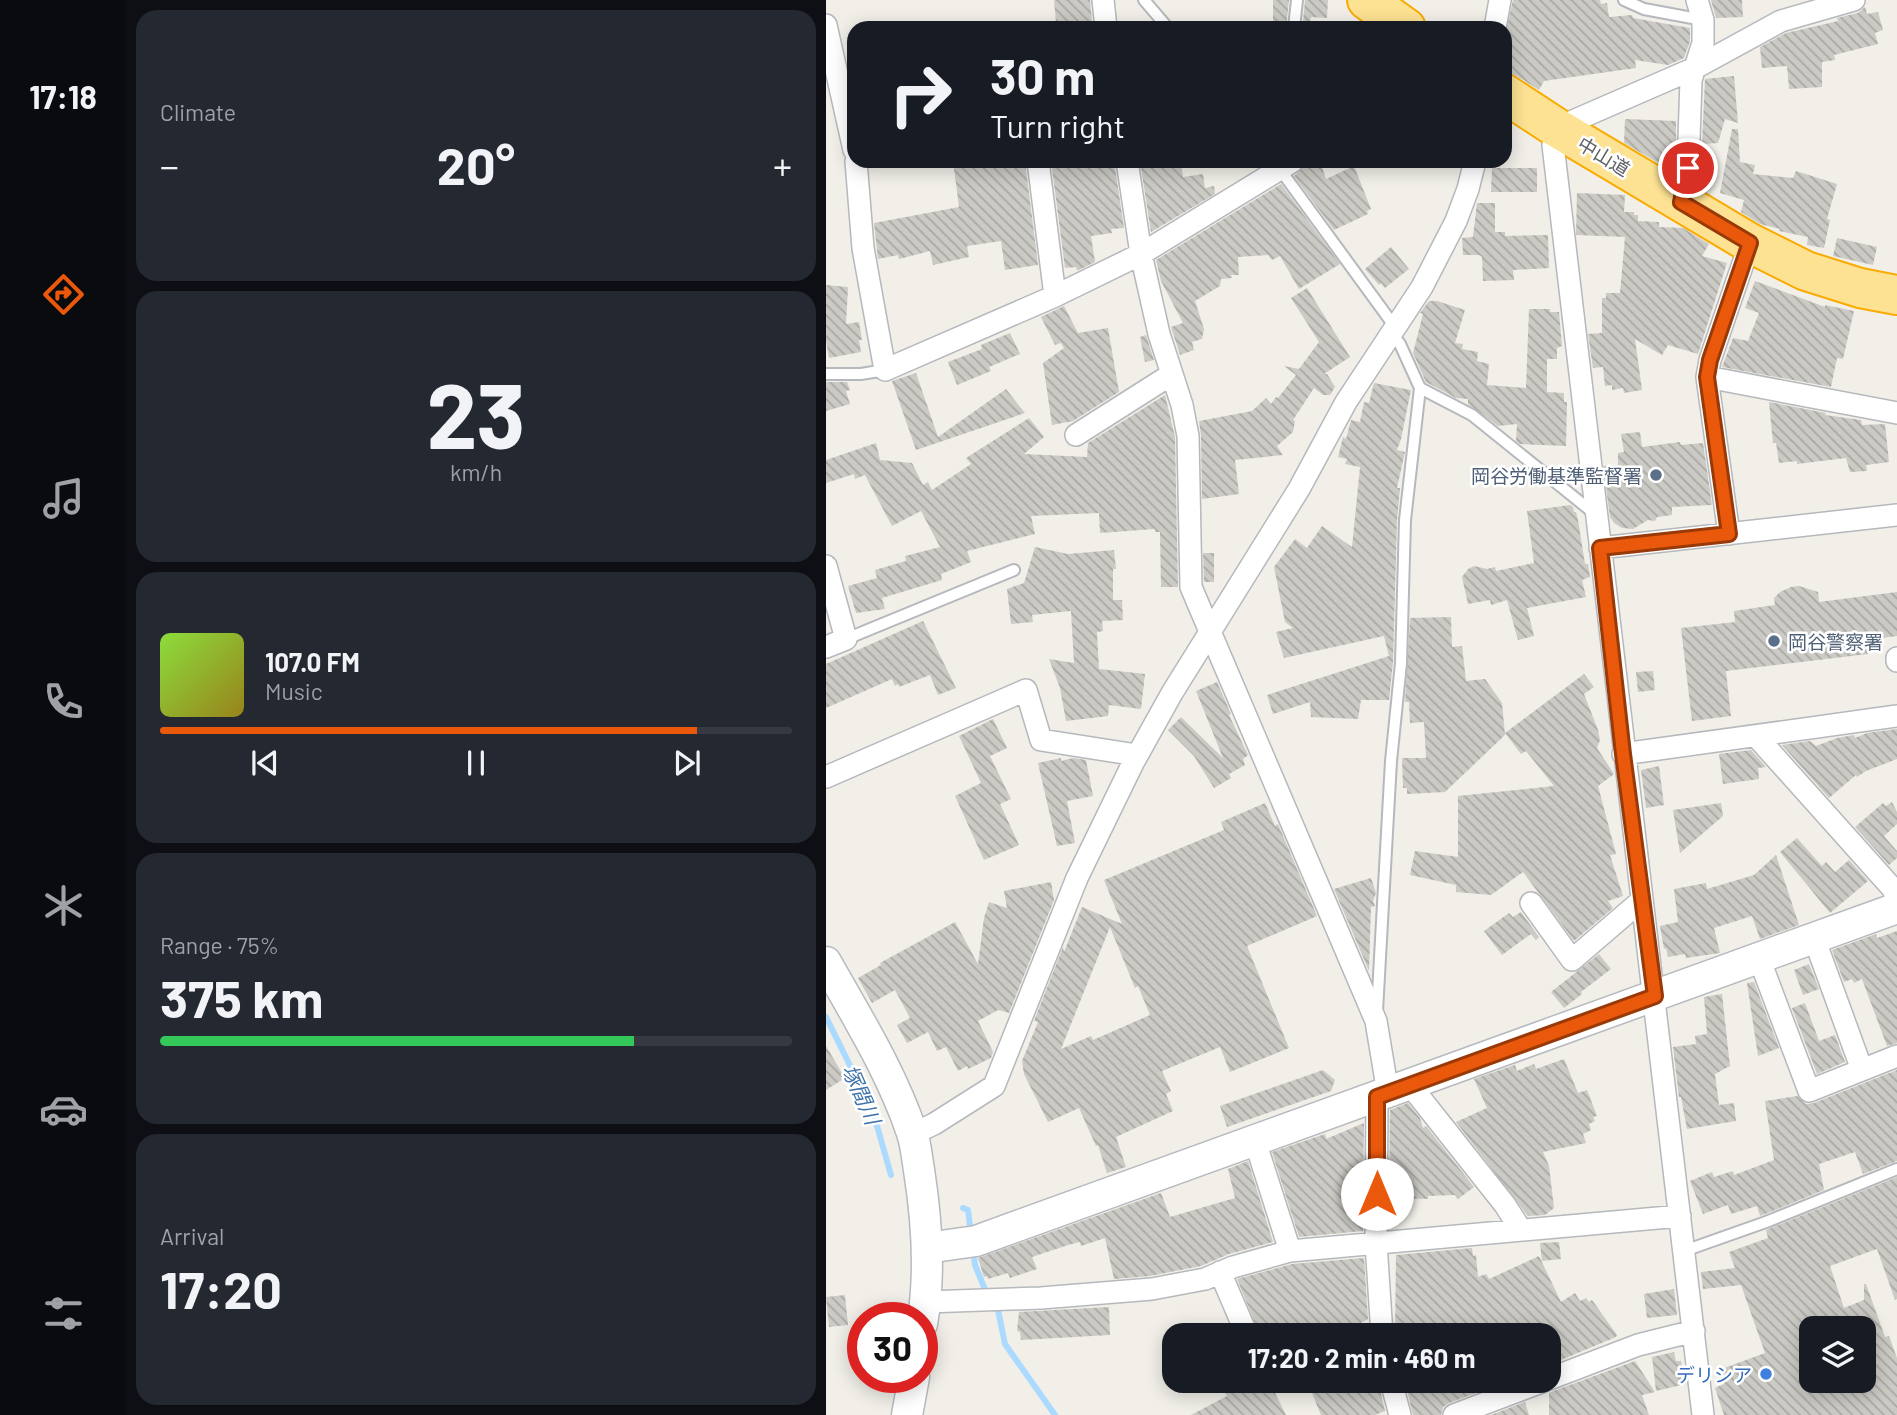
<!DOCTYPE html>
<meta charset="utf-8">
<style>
:root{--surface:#171b24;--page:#242831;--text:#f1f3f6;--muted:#9ea1a6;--line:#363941;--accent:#ea580c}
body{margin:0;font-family:Barlow,"Noto Sans JP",sans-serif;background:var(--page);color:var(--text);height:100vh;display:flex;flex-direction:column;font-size:26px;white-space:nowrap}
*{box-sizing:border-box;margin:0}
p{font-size:23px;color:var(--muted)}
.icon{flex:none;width:38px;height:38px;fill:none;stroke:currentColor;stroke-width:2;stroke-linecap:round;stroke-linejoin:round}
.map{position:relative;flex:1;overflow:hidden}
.side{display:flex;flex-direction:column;gap:10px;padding:10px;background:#0d0f14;width:700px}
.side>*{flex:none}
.hud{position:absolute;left:21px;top:21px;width:665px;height:147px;border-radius:21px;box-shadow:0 4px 18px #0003;background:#171b24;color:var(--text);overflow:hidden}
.fabs{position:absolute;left:973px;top:1316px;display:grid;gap:14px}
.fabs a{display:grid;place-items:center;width:77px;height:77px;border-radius:14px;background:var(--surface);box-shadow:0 4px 18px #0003;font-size:35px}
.speed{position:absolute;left:21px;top:1302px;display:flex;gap:14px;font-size:35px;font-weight:700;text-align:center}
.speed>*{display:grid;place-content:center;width:91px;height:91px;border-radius:50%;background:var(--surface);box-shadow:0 4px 18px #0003;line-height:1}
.speed .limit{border:10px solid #d22;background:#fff;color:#111}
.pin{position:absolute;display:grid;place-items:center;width:60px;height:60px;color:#fff;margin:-30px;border:4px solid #fff;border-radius:50%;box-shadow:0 2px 7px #0007}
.me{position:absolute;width:77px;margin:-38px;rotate:0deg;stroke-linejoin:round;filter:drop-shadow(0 0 5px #0008)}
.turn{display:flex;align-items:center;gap:24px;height:147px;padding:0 28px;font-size:32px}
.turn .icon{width:91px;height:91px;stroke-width:2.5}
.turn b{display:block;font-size:49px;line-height:60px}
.big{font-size:52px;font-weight:700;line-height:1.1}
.side .tile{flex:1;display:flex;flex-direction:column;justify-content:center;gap:10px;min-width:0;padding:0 24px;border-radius:21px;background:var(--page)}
.side .dial{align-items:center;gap:0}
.dial b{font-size:91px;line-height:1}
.song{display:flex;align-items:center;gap:21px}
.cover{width:84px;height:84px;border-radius:10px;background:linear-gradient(135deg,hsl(90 70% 55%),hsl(50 70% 35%))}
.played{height:7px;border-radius:4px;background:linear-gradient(90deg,var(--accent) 85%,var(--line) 85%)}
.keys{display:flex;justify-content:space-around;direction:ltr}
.heat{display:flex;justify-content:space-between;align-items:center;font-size:38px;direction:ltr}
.charge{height:10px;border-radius:5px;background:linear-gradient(90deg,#34c759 75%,var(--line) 0)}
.trip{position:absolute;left:336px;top:1323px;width:399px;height:70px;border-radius:21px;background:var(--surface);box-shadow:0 4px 18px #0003;font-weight:700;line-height:70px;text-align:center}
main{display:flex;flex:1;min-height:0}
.tab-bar{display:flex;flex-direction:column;width:126px;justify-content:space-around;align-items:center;background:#090b0e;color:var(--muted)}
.tab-bar .icon{width:49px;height:49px}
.tab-bar .active{color:var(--accent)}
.tab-bar b{font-size:32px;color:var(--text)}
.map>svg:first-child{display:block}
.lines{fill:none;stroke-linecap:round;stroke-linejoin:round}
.stream{stroke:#aadaff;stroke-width:6}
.building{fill:url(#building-back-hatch);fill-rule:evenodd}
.lane-casing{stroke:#b5b8bc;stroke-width:14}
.street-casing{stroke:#b5b8bc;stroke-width:24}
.secondary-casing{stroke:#b6babf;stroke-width:33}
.highway-casing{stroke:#f9ab00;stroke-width:42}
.lane{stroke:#fff;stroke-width:10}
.street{stroke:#fff;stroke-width:21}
.secondary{stroke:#fff;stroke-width:30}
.highway{stroke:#fde293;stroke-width:38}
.route-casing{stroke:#983908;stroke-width:18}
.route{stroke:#ea580c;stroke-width:12}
.service-dot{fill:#5c6f8a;stroke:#fff;stroke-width:2.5}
.shop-dot{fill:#3f7fe0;stroke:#fff;stroke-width:2.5}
.labels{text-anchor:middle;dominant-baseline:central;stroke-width:5;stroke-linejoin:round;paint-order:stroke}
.street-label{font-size:19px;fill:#5f6368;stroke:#fff}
.service-label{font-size:19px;fill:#4e5e75;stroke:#fff;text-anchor:end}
.shop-label{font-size:19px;fill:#366cbe;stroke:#fff;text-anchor:end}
.water-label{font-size:21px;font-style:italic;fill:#4174aa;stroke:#fff}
</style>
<main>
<nav class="tab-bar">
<b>17:18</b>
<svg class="icon active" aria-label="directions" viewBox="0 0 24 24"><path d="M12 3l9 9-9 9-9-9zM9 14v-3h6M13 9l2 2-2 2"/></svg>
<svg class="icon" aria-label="music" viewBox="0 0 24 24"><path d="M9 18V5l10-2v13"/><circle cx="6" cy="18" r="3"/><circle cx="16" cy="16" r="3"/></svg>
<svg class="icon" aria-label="phone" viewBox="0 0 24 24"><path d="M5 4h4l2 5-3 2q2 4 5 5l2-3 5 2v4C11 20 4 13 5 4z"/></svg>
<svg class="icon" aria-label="climate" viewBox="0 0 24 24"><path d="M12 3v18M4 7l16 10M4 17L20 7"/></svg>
<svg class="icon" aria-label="car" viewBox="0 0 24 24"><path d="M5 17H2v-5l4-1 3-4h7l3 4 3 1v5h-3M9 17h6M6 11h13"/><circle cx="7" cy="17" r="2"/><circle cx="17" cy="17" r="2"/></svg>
<svg class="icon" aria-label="filters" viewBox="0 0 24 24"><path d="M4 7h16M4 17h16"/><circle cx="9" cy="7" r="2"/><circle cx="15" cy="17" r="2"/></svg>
</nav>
<section class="side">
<div class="tile"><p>Climate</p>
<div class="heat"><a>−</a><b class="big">20°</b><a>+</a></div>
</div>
<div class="tile dial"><b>23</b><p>km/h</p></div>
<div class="tile">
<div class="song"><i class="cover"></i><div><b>107.0 FM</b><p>Music</p></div></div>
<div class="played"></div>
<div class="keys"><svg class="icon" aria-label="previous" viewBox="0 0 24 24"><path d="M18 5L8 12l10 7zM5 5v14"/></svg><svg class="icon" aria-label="pause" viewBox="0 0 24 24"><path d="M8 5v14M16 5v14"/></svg><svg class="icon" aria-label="next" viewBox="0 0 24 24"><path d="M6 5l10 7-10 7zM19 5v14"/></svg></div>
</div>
<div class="tile"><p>Range · 75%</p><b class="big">375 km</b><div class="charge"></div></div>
<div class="tile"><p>Arrival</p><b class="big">17:20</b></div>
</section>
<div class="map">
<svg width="1071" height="1415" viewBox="0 0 1071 1415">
<defs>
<pattern id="building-back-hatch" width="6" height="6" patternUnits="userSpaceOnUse" patternTransform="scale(1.75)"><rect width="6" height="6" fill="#cccac5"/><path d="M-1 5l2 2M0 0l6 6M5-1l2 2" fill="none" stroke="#a9a8a4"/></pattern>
</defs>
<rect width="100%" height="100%" fill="#f1efe8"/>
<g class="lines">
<path class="stream" d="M0,1017l47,95 18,63
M137,1208l5,2 3,24
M147,1248l2,17 9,22
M172,1310l7,34 50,71"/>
</g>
<path class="building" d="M228,0h36l2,22 -31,4v-4l-5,1z
M447,0h16l-3,27h-13z
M479,0h23l-1,18 -16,-1 -1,6 -7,-1z
M687,0h87l1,4 6,-1 2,14 23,-2 1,3 57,10v13l-6,17 -16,7 -33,-5 1,8 -92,13 -5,9 -22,-14 -12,-4v-36z
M885,0h31l1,17 -27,1z
M1039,7l2,7 11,-2 5,18 -8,3 3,11 -44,11 1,5 -13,2v25l-33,2 -2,-23 -25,2 -2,-21 26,-14 52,-12 -1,-3 21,-5z
M908,76l4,47 -13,-4 -7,24 -16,1 3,-65z
M799,119l51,2v25h-7v21l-2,1 -43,-25z
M906,129h6l2,33 15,3 -2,9 40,4 3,-7 41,13 -10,35 3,1 -6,28 -17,-3 1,-8 -29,-6 1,-2 -20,-5 -19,-12 3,-12 -24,-7z
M127,161h72l13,104 -33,5 -4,-29 -34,5 2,11 -36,8 -3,-14 -31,8 -1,-4 -20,4 -4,-36 85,-16z
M225,161h63l10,67 -13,1 1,4 -21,3 4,26 -16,8h-2l-1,-3 -11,1z
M314,161h41l2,16 20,-3 2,14 9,-2 1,8 -64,38z
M484,161h10l6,18 28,-13 17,43 -4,2 1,3 -34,16 -40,-54z
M666,168h45v24h-46z
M455,184l59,80 -41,25 -19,-33 -8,4 -4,-5 -30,2 1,18h-8l1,3 -11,1 -1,7 -25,15 9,28 -2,10 -10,3 2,8 -14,5 -9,-28 12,-4 -22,-42 -5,-21z
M751,193l48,2 -1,17h10v3h4v6l21,1v5l24,1 26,16 -7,12 25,7 -29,91 -30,-9 -6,10 -27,-16 7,51 -18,3 -1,-5 -11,2v-5l-7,1 -2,-19 -10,1 -5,-34 14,-1v-35h4v-5h14l5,-56 -49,-2z
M651,203h18v29h10v4l43,-1 1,33 -36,2 1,10 -31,1 -1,-24 -3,-2h-16l-1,-17 11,-1z
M1011,238l40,9 -4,18 -40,-9z
M565,247l18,22 -24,19 -4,-5 -2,2 -14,-16z
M929,281l70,26v-2l29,6 -11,48 -6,-1 -6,29 -109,-20 11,-29 15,3 11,-28 -14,-5z
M0,285l22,2 -2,37 13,-2 3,18h-3l2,12 -32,6 -3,-17z
M481,288l43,69 -26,17h3l8,13 -5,8h-7l-9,-7 -21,32 2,1 -2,11 -16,14 6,9 -48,5 4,34 -37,5 -1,-63 -2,-15 53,-10 14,-13 5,6 5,-7 2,1 18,-23 -12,-9 15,3 20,-27 -28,-44z
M603,301h8l28,9 -10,33 8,1 -1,5 16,3 -1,9 12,3 -2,21 39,3 3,-79h21v3h9l3,34 -5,2v11h-10v33l17,1v9h3l-1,44 -46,-2 -4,-3 1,-17 -19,2 -30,-22v-5l-12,-1 -30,-16 -13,-29 10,-39 -3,-1z
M238,306l14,27 30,-5 11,64 -46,29 -21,4 -9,-62 21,-15 -3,-5 -6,2 -14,-28z
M184,333l10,21 -31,13 2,4 -34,14 -9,-23 34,-13 -1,-4z
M320,335l8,25 -9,2 -5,-25z
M90,373l22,64 68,-48 19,24 -109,37 -24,-69z
M0,382h21l3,8 -4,1 4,13 -24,7z
M548,383l37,7 -10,49 -4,11 8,2 -8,36h3l-3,32 -4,142 -4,38h-28l-3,19 -47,-2 -1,-15 -37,12 -6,-19 122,-39 -5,-20 -100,22 -8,-26 17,-4 -8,-6 -11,-55 21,-28 12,9 15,-22 30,21 8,-80 -15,-3 2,-5 -9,-2 5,-20 3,2 5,-19 9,2 4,-20 5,1z
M339,395l10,42 3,150h-17l-1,-55h-5v-3l-55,4 -1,-20 -68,3 4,18 -68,17 4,11 -30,12 1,6 -60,18 3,11 -29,4 -8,-27 29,-8 -2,-8 31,-9 -1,-5 35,-9 -19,-36 -29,15 -27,-51 -10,4 -1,-5 -28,9v-23l50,-17 4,17 32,3 11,22 5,-3 4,8 39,-26 -5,-6 63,-40 15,19 -20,17 63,3 1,-14z
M943,402l57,11 -1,2 36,5 1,5 23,-1 4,38 -23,3 1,6 -17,1 -4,-14 -49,6v-3l-18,2 -3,-20h-3z
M814,432l2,15 38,-5 1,3 22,-2 9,62 -40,2v8l-15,2 -2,4 -7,-1 -15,9 -11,-1 -8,-5 -4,-6 -7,-51 15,-1v-12l6,-1 -3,-18z
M744,505l3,2 1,5h2l2,8 7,44h3l2,13 -8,3 4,17 -59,11 7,28 -16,4 -11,-40 -16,5 -1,-5 -22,4 -6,-27 6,-8 6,-3 13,3 8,-2 1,4 38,-8 -7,-52z
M209,547l33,7 46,-4 2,19h-3v31h9l1,20 -21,1 1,10 -6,1 2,37 46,5 -4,35 -32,-4 -1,11 -42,5 -6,-33 -11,-29 25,4 -3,-52 -39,4 1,7 -22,2 -4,-35 17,-6z
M377,553h11v29h-10z
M973,586l19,6 1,10 78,-10v44l-31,4 2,14 -142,17 5,45 -39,5 -11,-93 54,-6 -1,-11 41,-6 -1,-7 6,-6 11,-5z
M625,617l1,30 10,-1 4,35 19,-2 17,24 3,32 -60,57 -38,2v-6h-4l-1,-30h24l-2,-36 -14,1 -1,-21h-4l5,-84z
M97,621l33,67 -18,7 -8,-20 -31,12 -1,-3 -3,2 -3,-7 -66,29v-44z
M827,671l2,19 -17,2 -2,-20z
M758,674l10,13 -10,7 14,36 2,10 -3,8 17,26 -16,12 18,68 -6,1 13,41 -15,5 5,7 -39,33 -51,-69 -32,23 -35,-3v-7l-46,-10 5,-24 43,6v-61l96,-10 -28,-35 -5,3 -16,-21z
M391,682l14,32 -2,1 19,40 -5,4 2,6 -16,9 2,4 -17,10 -20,-32 -26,-26 13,-13 42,41 -27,-67z
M167,719l14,29 -17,8 21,43 -11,5 19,41 -35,15 -29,-64 26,-13 -22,-47z
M1071,729v30l-31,12 -9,6 -1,-2 -27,23 -47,-53 28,-4 6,5 21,-8 17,-3 1,3 12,-5z
M925,750l15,17 -8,1 1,11 -36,5 -4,-30z
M235,758v3l12,-3 13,2 7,36 -26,5 8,42 -18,3 -19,-83z
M833,766l5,39 -18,3 -5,-38z
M1066,802l5,10v12l-13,12 13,15v7l-8,7 -34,-38 28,-24 3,3z
M439,803l10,23 3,-2 39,92 -70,30 42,102 -59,24 -10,-25 -58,24 9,20 -5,3 7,17 -57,26 10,30 -19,6 -9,-28 -2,1 -17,-38 -31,14 -24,-48 -2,-13 16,-39 -4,-1 29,-74 1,5 18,-45 40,17 -18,-44 120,-50 -3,-8zM284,927l25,61 3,-2 12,29 -57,25 -2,-4 -30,13z
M895,803l2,13 -43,37 -7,-43z
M971,838l25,28 4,-4 9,10 14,-12 19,21 -38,32 -50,-61z
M950,855l23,70 -39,14 -8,-23 -38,12 6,25 -34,5 -1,-4 -17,3 -2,-9 -2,1 -4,-23 18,-4 -4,-33 32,-6 1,6 47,-14z
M545,878l5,15 -3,8 2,5 -4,1 -2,64 -35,-82z
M225,882l3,18 -45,113 -11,-3 -20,11 15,31 -2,6 -23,11 -1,-3 -9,5 -12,-24 -9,4 -9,-19 -21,11 -10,-18 13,-7 -15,-28 -23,13 -14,-25 23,-13 -1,-2 75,-41 23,42 6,-46 5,-16 18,6 -3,-17z
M695,912l18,25 -3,3 -5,-6 -29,21 -18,-24 25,-18 4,4z
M1071,931v112l-10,3 -25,-67 -8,4 -2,-4 -8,3 -12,-32 44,-16 1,4z
M773,954l12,15 -30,23 1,2 -18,14 -13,-16z
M983,964l10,25 -16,6 -9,-25z
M928,982l25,66 -21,8 -11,-73z
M896,994l8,72 -15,8 4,31 15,-2 2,18 -49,8 -6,-32h-2l-6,-50 23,-3 -1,-8 12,-2 -3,-37z
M979,1003l14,38 16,-6 10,27 -28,12 -25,-66z
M0,1046l19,32 -19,12z
M738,1059l14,34 9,-3 10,26 -4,1 2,4 -6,3 2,6 -8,4 3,9 -43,9 6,14 5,42 -9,7 -17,1 -72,-94 31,-14 -13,-29 41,-14 2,6 17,-7 2,5z
M497,1070l12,10 -4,11 -104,36 -7,-21z
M1071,1070v91l-34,13 -8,-22 -36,12 5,26 -64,26 -3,-10 -26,8 -3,-9 -25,9 -13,-33 22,-9 2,5 19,-6 1,4 40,-15 -9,-59 32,-5 9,8 8,-1z
M582,1103l12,15 3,10 3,-2 48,61 -16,12 -3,-4 -27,1v3l-33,-1v-2h-6l1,-86z
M538,1123l-1,73h-4l4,13v22l-64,6 -27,-85 53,-18 1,5z
M422,1161l25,81 -44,12 -28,12 -51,10 -36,3 -9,-41 -24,8 -1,-4 -12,3 -36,12 5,12 -27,9 -2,-5 -20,6 -1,-3 -3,1 -6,-19 183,-65 9,24 65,-19 -7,-29z
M1071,1177v122l-2,1 -18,-51 -47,17 14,42 20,-8v-16h2l19,53 4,-1 8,22v57h-173l-9,-27 9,-4 -5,-14 46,-17 -24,-68 -38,4 -2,-17 34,-4 -6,-16 39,-14 -2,-8zM985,1328h53v53h-53z
M733,1242l2,17 -19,2 -2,-18z
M646,1248l1,8 3,-1 2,22 8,-3 3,5 50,-23 22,46 14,-9 5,8 6,-3 3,4 3,-2 25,35 -1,2 -67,28v-30h-154l1,-80z
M538,1258l4,61 -30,16h-78l-23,-56 55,-15z
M848,1289l3,26 -30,3 -3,-24z
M19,1295l3,30 -19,2 -3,-30z
M283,1307l1,28 -89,5 -1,-8 -3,-1 2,-19z
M848,1352l2,9h5l5,23 -30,7 -4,-34z
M809,1361l20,31 -13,3 7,20h-100v-22l2,-1z
M393,1381h50l17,34h-95l36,-19z
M481,1381h71l7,30 -10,4h-54z
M579,1381h103l-59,22 -6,4 -2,8h-28z
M699,1402l4,13h-38z"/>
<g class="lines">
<defs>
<path id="lane" d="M318,0l24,28
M798,0l20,9 59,11
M468,28l3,-28
M453,168l116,159
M565,332l9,12 20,44
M0,374h35l24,-4
M20,639l168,-69
M551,1011l14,-250 10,-98 4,-143 15,-132 52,27 123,99
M858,1251l82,-29 131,-53"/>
<path id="street" d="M277,0l3,28
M0,25l28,125
M669,28l5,-28
M30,161l7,87 22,122 170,-74 86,-42 152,-93
M212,161l17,135
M301,161l14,93 18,80 23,71 6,31 3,151 185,434 12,72
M855,202l7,-34 3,-88 12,-37v-23l-6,-20
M881,377l190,36
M250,435l96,-61
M903,534l-22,-157 3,-17 40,-117
M774,548l297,-33
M0,566l20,73 -20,8
M1071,658v3
M930,736l137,153 4,10
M797,754l274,-38
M0,777l200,-87 15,50 96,15
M705,903l41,57 70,-60
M988,938l48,132
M933,958l50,133 88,-35
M584,1085l95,120 16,25
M551,1097l-1,146 6,92
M87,1134l21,-10 60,-38 83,-208 56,-115 39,-70 127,-204 47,-87 76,-115 34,-66 12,-32 7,-28
M429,1141l35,110
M394,1272l27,63
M100,1302l115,-4 111,-9 53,-10 28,-12 57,-16 390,-35
M723,1379l89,-34 56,-14
M565,1381l9,34
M628,1415l90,-34
M877,1415c-49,-423 -102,-846 -150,-1270l4,-17 138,-60 86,-47 73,-21"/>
<path id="secondary" d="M0,962c31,55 66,111 86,171 4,12 5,25 7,37 8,51 12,103 3,154
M101,1248l49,-7 921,-333
M81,1415l7,-38"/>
<path id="highway" d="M541,0l39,28
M679,94l52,34 193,115 56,28 54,17 37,7"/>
</defs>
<use href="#lane" class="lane-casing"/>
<use href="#street" class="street-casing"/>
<use href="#secondary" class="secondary-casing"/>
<use href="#highway" class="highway-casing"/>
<use href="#lane" class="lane"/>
<use href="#street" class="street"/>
<use href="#secondary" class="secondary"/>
<use href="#highway" class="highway"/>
</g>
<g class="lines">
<defs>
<path id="route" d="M551,1194v-97l278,-101 -32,-242 -23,-206 129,-14 -22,-157 3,-17 40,-117 -69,-41 7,-34"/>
</defs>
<use href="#route" class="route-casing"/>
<use href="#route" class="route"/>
</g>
<g class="service-dot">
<circle cx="830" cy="475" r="7"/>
<circle cx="948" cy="641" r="7"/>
</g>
<circle class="shop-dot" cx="940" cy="1374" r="7"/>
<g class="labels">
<g class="street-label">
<text transform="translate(778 156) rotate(31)">中山道</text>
</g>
<g class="service-label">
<text x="816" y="475">岡谷労働基準監督署</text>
<text x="962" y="641" text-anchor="start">岡谷警察署</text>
</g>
<g class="shop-label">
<text x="926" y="1374">デリシア</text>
</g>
<g class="water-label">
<text transform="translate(36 1094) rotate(66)">塚間川</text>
</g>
</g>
</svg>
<div class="fabs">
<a><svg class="icon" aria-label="layers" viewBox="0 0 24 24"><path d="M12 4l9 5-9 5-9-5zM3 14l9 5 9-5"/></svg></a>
</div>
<div class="speed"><div class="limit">30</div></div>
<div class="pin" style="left:862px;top:168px;background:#d93025"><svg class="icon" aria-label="arrive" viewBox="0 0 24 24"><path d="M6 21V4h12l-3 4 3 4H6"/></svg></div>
<svg class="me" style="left:551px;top:1194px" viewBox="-20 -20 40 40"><circle r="19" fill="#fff"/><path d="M0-13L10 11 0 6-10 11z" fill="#ea580c"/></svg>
<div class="trip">17:20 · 2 min · 460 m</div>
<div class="hud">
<div class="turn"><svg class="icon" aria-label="right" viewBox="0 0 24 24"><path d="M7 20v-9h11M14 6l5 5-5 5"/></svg><div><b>30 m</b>Turn right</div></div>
</div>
</div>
</main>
